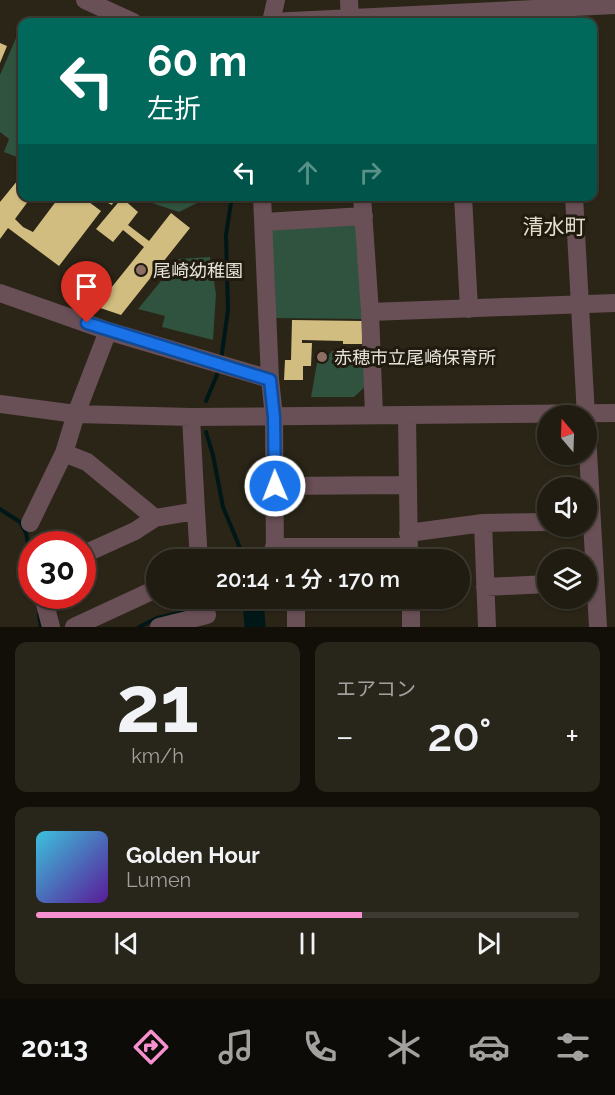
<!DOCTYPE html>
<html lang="ja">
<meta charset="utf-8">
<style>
:root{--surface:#201c11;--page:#28251a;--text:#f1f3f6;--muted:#a2a19f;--line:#3d3a31;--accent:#f790cf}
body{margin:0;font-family:Raleway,"Noto Sans JP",sans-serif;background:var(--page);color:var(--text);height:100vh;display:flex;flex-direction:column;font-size:22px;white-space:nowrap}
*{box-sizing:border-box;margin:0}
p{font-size:20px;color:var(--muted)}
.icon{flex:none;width:33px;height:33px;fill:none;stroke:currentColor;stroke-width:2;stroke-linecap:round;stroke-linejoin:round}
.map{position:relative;height:627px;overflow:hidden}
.details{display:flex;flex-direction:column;gap:15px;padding:15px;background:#120f09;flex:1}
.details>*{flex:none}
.top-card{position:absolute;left:18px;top:18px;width:579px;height:183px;border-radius:12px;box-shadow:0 2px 4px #0004,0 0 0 2px var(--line);background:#00695c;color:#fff;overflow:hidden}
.needle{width:39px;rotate:341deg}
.fabs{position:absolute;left:537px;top:405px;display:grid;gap:12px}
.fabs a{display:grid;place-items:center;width:60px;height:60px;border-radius:50%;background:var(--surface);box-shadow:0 2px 4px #0004,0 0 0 2px var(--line);font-size:30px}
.speed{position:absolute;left:18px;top:531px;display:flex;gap:12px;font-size:30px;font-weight:700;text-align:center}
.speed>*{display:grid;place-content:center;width:78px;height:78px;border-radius:50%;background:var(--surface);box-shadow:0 2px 4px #0004,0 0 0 2px var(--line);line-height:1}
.speed .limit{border:9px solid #d22;background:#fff;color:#111}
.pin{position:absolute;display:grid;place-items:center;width:51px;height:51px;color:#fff;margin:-62px -26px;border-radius:50% 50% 50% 0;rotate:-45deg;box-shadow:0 0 6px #0007}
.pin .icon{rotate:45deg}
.me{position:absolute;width:66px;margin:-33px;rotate:359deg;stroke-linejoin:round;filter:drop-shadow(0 0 4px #0008)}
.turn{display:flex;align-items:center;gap:21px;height:126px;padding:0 30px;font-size:27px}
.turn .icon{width:78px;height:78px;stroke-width:2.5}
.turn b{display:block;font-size:42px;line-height:51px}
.lanes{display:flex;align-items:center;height:57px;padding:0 30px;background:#0003;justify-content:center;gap:30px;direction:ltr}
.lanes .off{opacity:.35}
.big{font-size:45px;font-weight:600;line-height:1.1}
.details .card{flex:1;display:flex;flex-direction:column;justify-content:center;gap:9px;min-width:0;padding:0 21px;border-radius:12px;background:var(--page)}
.details .dial{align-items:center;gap:0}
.dial b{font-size:78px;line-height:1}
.song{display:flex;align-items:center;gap:18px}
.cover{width:72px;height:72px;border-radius:9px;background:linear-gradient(135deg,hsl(190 70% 55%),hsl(270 70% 35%))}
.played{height:6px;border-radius:3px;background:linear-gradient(90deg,var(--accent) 60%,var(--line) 60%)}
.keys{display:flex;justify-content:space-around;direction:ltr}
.heat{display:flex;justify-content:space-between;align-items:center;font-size:33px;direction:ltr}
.details .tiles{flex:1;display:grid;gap:15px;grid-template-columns:1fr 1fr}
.card:last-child{grid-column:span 2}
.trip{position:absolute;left:146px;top:549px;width:324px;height:60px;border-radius:30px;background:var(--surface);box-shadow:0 2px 4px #0004,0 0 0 2px var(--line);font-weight:600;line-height:60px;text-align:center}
.tabs{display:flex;height:96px;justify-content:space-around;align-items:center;background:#0d0b07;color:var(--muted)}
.tabs .icon{width:42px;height:42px}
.tabs .current{color:var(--accent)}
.tabs b{font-size:27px;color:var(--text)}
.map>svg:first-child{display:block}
.green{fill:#2f533e}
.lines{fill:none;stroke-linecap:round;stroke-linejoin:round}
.stream{stroke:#001718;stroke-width:4}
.river{stroke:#001718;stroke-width:21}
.building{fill:#d2bd81}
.minor{stroke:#694f56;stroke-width:18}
.route-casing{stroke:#114b97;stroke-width:15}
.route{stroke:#1a73e8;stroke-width:10}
.education-dot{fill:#8d6e63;stroke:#201b0e;stroke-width:2}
.labels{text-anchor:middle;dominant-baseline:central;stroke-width:6;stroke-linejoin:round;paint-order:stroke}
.poi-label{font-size:18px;fill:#e6e3db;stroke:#201b0e;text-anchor:start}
.quarter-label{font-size:21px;fill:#e4decd;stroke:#201b0e}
</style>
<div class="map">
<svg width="615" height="627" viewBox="0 0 615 627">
<rect width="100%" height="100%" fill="#2a2517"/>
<path class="green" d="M19,31l3,1v127l-18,-7 5,-13 -9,-7v-57z
M134,197h75l-30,15z
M359,224l3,95 -88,-1 -4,-87 4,-5z
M210,257l6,37 -3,46 -51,-13 3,-11 -27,-7 41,-50z
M363,350l2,37 -11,10h-43l6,-34 7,-2 8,-10z"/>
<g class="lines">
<path class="stream" d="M221,360l7,-50 -2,-75 6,-39
M206,401l13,-31
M206,432l7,23 10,52 22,53
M0,509l20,13 6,11 6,31
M217,605l7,-7
M39,614l2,13
M139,627l18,-9 26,-6"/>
<path class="river" d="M253,598l2,29"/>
</g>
<path class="building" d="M0,43l7,3 -7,17z
M22,175v21h10l-17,23 8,8 10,5 27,-36h21l20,15 -42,55 -51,-38 -8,11v-37z
M94,196h22l-4,9z
M122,198l16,14 -10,13 21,16 22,-28 19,15 -69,87 -56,-19 7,-21 39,13 33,-41 -21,-17 -10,12 -17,-13z
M292,320l70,1v23h-19v-3l-41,-1v3h10l-1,23h-8v14h-19l1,-20h6z"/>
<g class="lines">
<path class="minor" d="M85,0l48,22
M349,0l1,22
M271,22l344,-17
M271,22l5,-22
M262,196l8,183 4,38 1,143
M362,196l8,116 4,103
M463,196l6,113
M574,196l12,220
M264,222l100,-6
M0,293l108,38 162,48
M370,312l245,-9
M108,331l-32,83 -12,39 23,9 68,56
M0,404l76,10 115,3 424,-4
M407,415l2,145
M191,417l5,94
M586,417l12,210
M275,486l133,-1
M30,523l34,-70
M483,523l4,104
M408,533l75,-10 65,-1
M274,547h134
M82,555l53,-24 20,-13 41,-7 3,49
M485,587l63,-3
M43,596l8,31
M296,598v29
M411,598v29
M74,627l82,-38
M159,627l48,-12"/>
</g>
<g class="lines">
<defs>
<path id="route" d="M87,323l183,57 4,37 1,69"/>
</defs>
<use href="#route" class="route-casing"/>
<use href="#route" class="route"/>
</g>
<g class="education-dot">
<circle cx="141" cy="270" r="6"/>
<circle cx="322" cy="357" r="6"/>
</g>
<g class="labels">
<g class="poi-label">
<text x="153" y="270">尾崎幼稚園</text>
<text x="334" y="357">赤穂市立尾崎保育所</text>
</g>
<g class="quarter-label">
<text x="554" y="226">清水町</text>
</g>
</g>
</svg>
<div class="fabs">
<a><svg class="needle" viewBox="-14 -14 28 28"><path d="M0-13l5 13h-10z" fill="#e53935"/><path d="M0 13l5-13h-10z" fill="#a2a19f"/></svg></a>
<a><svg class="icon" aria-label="sound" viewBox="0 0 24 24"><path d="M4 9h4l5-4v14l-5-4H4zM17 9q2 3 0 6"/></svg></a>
<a><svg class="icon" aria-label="layers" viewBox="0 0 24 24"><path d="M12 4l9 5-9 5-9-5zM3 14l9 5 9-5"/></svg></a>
</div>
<div class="speed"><div class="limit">30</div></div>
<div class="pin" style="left:87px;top:323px;background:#d93025"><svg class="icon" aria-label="arrive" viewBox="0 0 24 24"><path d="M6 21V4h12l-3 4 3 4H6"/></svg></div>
<svg class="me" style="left:275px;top:486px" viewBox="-20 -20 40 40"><circle r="17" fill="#1a73e8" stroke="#fff" stroke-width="3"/><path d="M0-11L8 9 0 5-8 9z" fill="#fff"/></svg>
<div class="trip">20:14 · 1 分 · 170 m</div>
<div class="top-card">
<div class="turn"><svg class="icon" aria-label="left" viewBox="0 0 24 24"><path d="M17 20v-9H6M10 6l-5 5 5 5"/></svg><div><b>60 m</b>左折</div></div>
<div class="lanes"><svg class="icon" aria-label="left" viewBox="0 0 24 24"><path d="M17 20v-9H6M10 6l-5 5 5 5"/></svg><svg class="icon off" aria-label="ahead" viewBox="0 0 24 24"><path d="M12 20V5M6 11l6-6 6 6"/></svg><svg class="icon off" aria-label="right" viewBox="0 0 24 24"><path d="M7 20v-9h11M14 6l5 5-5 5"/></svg></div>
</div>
</div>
<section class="details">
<div class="tiles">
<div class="card dial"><b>21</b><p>km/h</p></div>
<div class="card"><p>エアコン</p>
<div class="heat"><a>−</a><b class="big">20°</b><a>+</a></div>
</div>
<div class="card">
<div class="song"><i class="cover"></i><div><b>Golden Hour</b><p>Lumen</p></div></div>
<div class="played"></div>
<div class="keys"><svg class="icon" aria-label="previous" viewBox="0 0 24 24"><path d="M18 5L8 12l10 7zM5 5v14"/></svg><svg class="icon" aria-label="pause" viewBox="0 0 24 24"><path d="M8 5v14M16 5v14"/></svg><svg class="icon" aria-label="next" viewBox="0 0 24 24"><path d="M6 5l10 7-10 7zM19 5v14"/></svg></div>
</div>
</div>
</section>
<nav class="tabs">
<b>20:13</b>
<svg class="icon current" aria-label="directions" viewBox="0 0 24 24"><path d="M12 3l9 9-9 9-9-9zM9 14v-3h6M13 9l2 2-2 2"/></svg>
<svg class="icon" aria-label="music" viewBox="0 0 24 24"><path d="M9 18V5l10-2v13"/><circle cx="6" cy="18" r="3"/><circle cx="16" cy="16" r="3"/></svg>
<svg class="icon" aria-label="phone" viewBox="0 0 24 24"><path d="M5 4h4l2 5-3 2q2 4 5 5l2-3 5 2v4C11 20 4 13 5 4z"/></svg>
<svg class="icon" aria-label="climate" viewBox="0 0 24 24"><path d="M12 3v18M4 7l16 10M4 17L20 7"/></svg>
<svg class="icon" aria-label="car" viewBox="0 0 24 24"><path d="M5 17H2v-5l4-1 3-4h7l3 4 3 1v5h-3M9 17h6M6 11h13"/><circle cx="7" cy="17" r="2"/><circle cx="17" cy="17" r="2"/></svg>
<svg class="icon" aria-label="filters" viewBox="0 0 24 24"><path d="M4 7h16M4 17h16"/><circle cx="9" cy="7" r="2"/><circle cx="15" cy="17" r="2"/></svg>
</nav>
